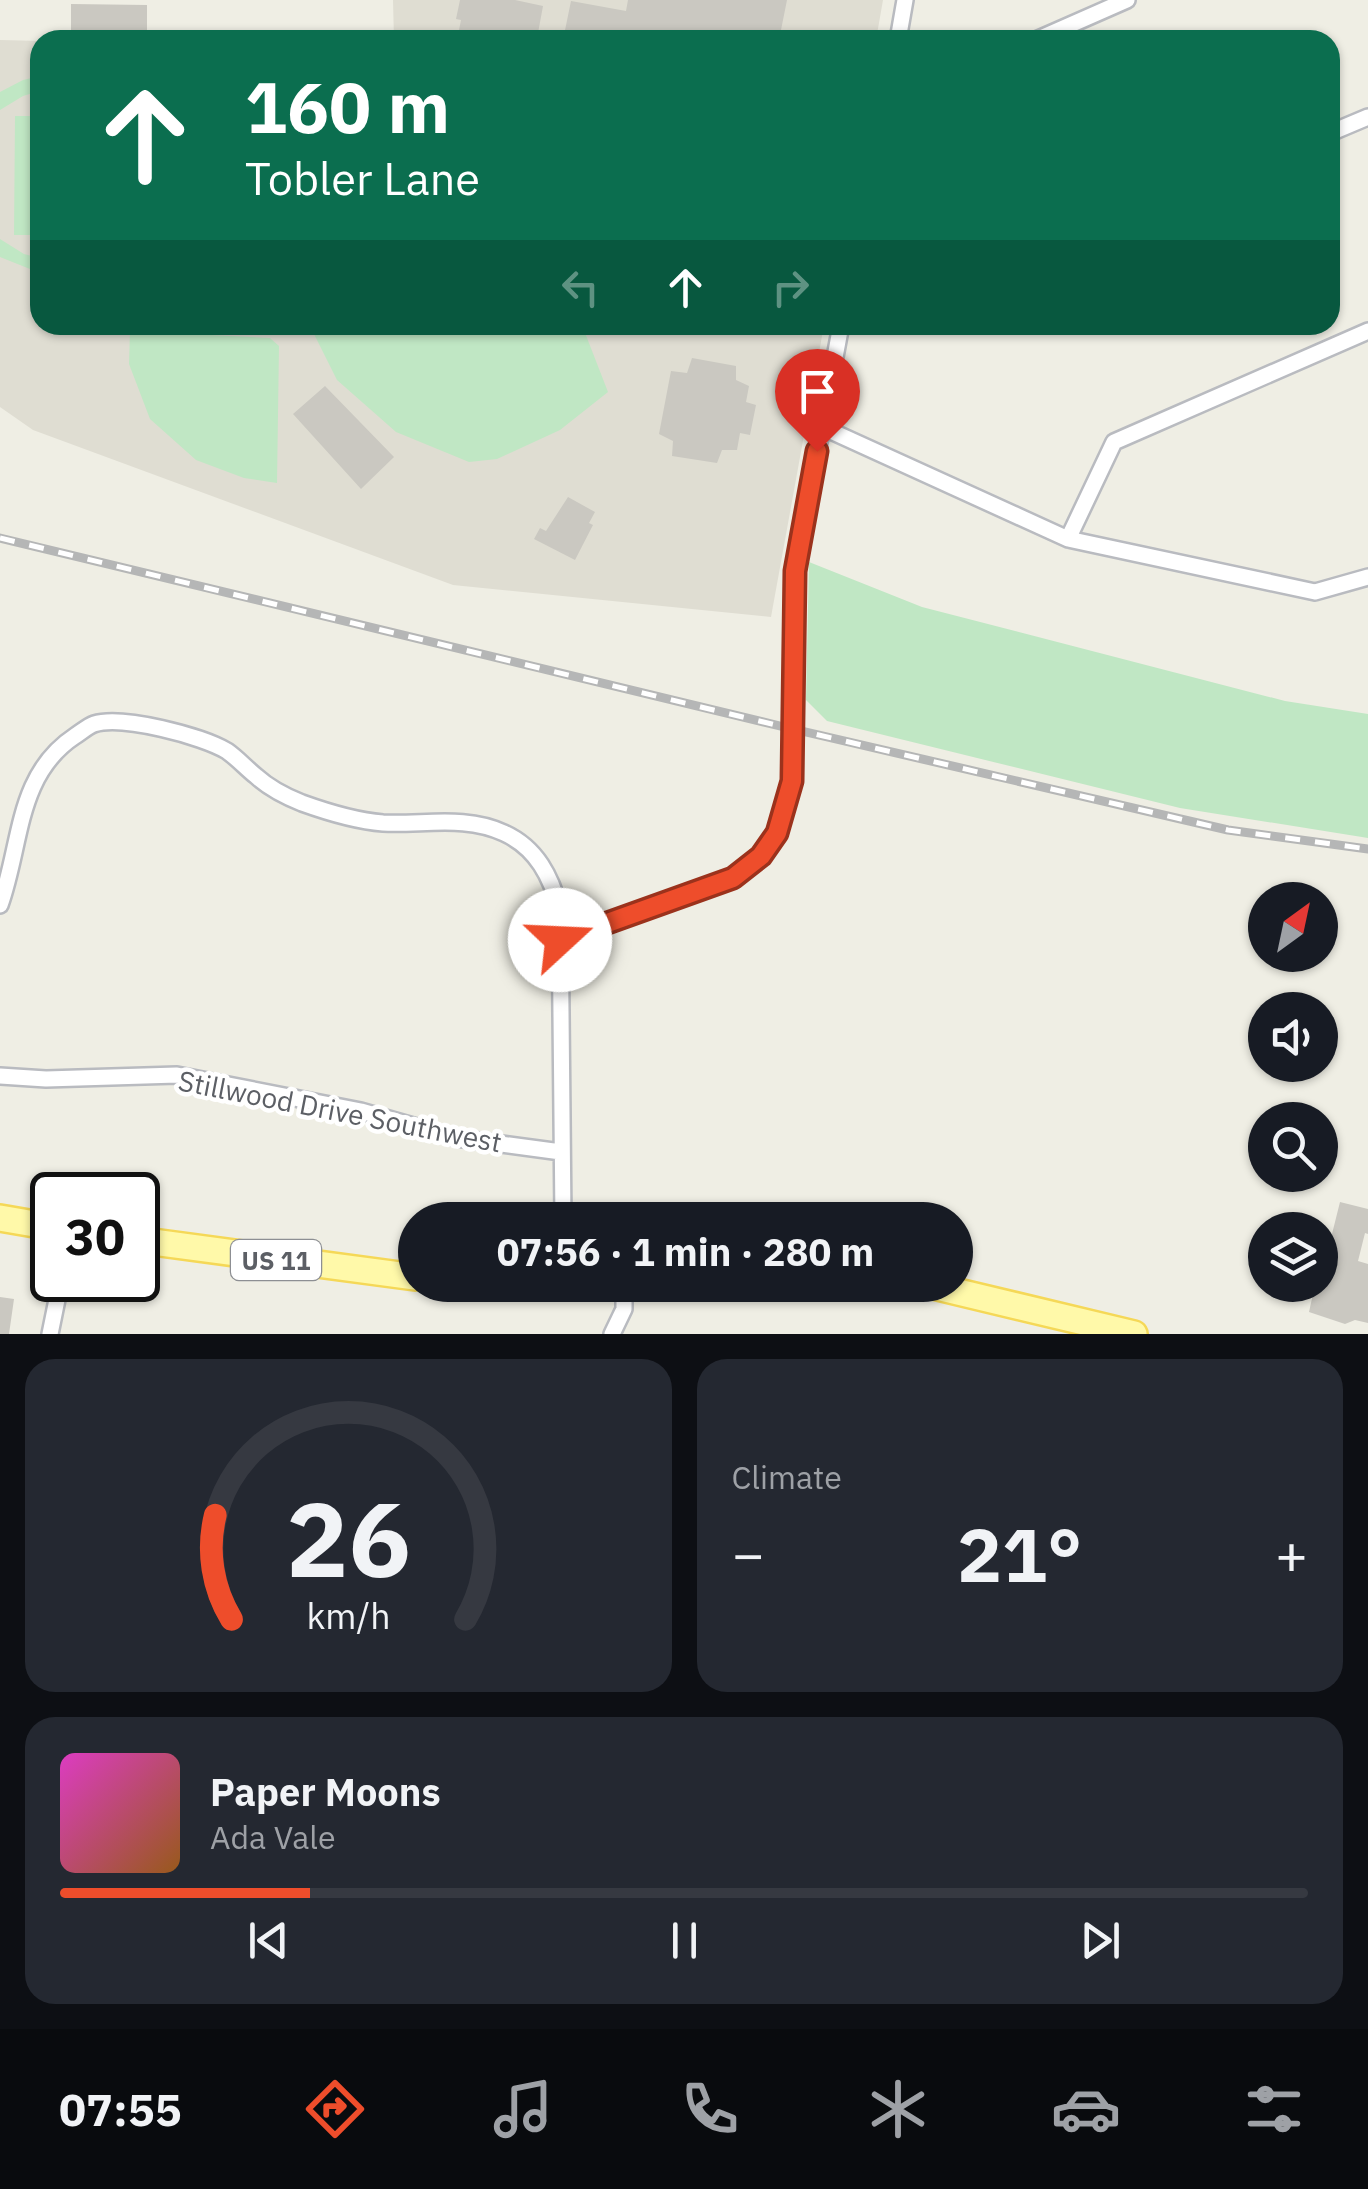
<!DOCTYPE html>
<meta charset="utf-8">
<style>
:root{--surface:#171b24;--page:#242831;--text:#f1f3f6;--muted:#9ea1a6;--line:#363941;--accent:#ee4d2b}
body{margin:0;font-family:"IBM Plex Sans",sans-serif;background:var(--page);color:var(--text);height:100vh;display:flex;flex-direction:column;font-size:38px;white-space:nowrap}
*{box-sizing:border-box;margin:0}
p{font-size:32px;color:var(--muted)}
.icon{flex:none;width:55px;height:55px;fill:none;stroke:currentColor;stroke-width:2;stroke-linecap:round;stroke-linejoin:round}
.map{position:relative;height:1334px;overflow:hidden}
.sheet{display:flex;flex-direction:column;gap:25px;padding:25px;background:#0d0f14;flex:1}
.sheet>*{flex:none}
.guide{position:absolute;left:30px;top:30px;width:1310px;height:305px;border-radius:30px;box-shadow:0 2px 8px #0004;background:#0b6e4f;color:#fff;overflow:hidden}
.needle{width:65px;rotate:33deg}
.fabs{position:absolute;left:1248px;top:882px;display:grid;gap:20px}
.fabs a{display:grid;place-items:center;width:90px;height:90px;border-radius:50%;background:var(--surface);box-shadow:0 2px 8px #0004;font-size:50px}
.speed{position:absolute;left:30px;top:1172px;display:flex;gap:20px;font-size:50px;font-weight:700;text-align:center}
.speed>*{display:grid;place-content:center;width:130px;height:130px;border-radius:50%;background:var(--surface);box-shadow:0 2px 8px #0004;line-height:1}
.speed .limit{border:5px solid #111;border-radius:15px;background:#fff;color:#111}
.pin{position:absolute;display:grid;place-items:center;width:85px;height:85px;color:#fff;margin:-102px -42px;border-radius:50% 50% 50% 0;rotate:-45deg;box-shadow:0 0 10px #0007}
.pin .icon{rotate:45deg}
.me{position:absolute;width:110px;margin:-55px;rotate:70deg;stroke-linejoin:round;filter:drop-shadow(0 0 8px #0008)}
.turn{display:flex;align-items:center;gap:35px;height:210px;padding:0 50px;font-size:45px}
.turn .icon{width:130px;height:130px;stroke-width:2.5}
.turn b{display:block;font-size:70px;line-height:85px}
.lanes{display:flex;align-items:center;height:95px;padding:0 50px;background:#0003;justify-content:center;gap:50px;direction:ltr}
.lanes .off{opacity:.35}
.big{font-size:75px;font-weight:700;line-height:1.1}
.sheet .tile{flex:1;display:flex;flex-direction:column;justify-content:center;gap:15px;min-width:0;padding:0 35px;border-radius:30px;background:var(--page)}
.sheet .dial{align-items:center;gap:0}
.dial svg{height:260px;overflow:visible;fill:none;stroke:var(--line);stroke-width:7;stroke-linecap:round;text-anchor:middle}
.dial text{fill:var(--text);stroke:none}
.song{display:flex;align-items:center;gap:30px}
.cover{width:120px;height:120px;border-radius:15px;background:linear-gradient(135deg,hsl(310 70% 55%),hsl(30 70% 35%))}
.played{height:10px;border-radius:5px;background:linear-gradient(90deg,var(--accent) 20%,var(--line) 20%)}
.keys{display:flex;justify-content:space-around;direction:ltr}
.heat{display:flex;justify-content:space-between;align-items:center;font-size:55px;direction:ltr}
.sheet .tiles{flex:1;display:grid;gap:25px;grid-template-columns:1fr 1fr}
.tile:last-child{grid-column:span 2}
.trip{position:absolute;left:398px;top:1202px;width:575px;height:100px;border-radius:50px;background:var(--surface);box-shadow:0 2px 8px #0004;font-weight:700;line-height:100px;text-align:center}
.tab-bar{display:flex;height:160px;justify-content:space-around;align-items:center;background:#090b0e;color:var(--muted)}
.tab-bar .icon{width:70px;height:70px}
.tab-bar .on{color:var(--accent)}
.tab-bar b{font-size:45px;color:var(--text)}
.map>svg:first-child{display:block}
.education{fill:#dfddd2}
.green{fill:#c0e7c4}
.building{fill:#cac8c1}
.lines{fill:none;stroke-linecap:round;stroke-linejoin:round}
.street-casing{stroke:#b9bbc0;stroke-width:20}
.primary-casing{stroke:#f5d857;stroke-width:30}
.street{stroke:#fff;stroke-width:15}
.primary{stroke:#fff9a9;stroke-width:25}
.rail-casing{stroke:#b5b6b6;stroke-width:9}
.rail{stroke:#fff;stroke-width:5;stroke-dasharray:15;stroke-linecap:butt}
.route-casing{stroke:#9b321c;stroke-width:25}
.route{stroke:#ee4d2b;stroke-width:18}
.labels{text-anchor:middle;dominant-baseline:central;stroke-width:9;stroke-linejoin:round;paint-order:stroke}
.shield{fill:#fff;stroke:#8d8f93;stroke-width:2.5}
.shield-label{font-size:25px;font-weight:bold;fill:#5c5f65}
.street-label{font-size:28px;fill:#5c5f65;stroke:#fff}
</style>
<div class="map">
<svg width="1368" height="1334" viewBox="0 0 1368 1334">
<rect width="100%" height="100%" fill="#efeee4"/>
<path class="education" d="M393,0h490l-7,40h-482z
M0,40l40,1v284h784l-53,292 -318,-32 -420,-155 -33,-23z"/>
<path class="green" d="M40,76v15l-17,5 -23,14v-18l23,-12z
M15,116h25v119h-26z
M0,239l24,15 16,4v15l-40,-16z
M582,325l26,67 -48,38 -63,29 -28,3 -73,-30 -59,-52 -27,-54z
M130,331l140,7 9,8 -2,137 -33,-5 -48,-18 -46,-41 -21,-55z
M809,562l113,45 363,94 83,13v124l-188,-30 -353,-87 -21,-21z"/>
<path class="building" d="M460,0h55l28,6 -5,27 -6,-1 -2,8h-73l4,-20 -5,-1z
M628,0h159l-8,40h-216l8,-39 55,10z
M71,4l76,1v35h-76z
M692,358l44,8v14l13,6 -3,16 10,3 -6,30 -10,-2 -3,17h-15l-5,13 -45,-7 1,-15 -14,-7 12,-63 16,2z
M325,386l69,71 -33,32 -68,-75z
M568,497l27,15 -6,11 4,2 -18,35 -41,-21 6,-11 6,3z
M1340,1202l28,7v25l-3,-1 -7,28 10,3v59l-13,-3 -10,4 -36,-12 6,-27h5v-19l2,-9 4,1z
M0,1297l14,2 -5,35h-9z"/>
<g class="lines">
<defs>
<path id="street" d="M898,40l7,-40
M1036,40l91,-40
M1330,133l38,-16
M822,427l246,112 247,53 53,-15
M1068,539l46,-97 254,-111
M0,905c22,-61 16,-130 75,-169 5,-3 13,-10 19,-12 28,-9 108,12 133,27 10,7 19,17 29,25 12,11 31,21 46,27 25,9 55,18 81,20 41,2 83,-8 121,10 33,15 47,44 56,77l3,310
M560,941l173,-63 28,-22 16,-23 14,-52 4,-210 46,-246
M0,1076l46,3 131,-4 184,36 95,27 105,14
M50,1334l11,-54
M612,1334l12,-25v-24"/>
<path id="primary" d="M0,1218l52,9
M138,1240l277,37
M929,1285l205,49"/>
</defs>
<use href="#street" class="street-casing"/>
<use href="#primary" class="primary-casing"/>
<use href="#street" class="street"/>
<use href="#primary" class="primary"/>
<defs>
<path id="rail" d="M0,538l780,188 448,104 140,19"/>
</defs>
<use href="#rail" class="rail-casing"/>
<use href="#rail" class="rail"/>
</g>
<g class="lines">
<defs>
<path id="route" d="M560,940l173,-62 28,-22 16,-23 15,-52 3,-210 22,-120"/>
</defs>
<use href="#route" class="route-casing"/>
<use href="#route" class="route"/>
</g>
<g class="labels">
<rect class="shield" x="231" y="1240" width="90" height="40" rx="8"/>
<g class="shield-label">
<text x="276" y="1260">US 11</text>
</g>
<g class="street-label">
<text transform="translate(340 1111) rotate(11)">Stillwood Drive Southwest</text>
</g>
</g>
</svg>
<div class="fabs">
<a><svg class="needle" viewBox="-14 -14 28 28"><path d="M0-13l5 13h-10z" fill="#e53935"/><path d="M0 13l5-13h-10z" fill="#9ea1a6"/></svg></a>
<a><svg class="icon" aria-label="sound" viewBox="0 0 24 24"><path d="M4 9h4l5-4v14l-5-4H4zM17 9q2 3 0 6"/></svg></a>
<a><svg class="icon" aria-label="search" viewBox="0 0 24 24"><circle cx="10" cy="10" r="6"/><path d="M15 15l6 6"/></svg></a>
<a><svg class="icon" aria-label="layers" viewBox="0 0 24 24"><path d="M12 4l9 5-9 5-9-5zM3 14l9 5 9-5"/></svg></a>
</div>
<div class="speed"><div class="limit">30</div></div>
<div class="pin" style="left:817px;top:451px;background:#d93025"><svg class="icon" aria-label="arrive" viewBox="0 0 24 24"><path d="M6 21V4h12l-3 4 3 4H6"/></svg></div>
<svg class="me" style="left:560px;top:940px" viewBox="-20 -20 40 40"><circle r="19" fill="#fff"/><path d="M0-13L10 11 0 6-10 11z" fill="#ee4d2b"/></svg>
<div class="trip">07:56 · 1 min · 280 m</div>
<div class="guide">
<div class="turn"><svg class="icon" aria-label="ahead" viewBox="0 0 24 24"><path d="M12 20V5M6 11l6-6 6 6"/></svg><div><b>160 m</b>Tobler Lane</div></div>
<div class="lanes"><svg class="icon off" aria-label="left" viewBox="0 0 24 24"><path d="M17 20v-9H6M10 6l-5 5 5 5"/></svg><svg class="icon" aria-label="ahead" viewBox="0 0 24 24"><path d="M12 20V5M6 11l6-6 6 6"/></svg><svg class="icon off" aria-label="right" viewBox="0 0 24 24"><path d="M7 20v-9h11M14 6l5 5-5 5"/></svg></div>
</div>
</div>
<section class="sheet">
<div class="tiles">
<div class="tile dial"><svg viewBox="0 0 100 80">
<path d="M14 69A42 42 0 1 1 86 69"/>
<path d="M14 69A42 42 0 0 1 9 37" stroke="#ee4d2b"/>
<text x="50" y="56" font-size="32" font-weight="700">26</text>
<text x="50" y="72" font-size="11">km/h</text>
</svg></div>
<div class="tile"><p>Climate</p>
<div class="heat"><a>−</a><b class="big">21°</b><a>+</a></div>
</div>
<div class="tile">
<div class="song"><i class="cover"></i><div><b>Paper Moons</b><p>Ada Vale</p></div></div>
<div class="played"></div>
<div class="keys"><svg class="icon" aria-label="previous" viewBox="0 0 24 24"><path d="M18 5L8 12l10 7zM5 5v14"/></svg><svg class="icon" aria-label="pause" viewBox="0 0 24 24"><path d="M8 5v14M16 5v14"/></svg><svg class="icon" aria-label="next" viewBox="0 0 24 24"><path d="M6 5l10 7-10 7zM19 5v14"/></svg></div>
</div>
</div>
</section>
<nav class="tab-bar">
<b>07:55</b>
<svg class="icon on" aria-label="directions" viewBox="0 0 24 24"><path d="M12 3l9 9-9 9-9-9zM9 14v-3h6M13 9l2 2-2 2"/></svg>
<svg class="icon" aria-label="music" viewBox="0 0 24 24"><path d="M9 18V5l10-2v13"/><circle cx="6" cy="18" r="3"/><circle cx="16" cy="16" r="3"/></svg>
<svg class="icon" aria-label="phone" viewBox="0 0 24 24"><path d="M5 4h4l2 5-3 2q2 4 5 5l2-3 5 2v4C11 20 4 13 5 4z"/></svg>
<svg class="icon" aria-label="climate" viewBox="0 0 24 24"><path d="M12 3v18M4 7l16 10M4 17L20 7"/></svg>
<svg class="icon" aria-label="car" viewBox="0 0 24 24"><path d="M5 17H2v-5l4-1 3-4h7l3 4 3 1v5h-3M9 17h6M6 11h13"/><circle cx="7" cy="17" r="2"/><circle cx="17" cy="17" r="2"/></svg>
<svg class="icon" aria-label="filters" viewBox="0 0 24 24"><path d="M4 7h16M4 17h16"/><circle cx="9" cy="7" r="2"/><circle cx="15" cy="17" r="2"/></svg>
</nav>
